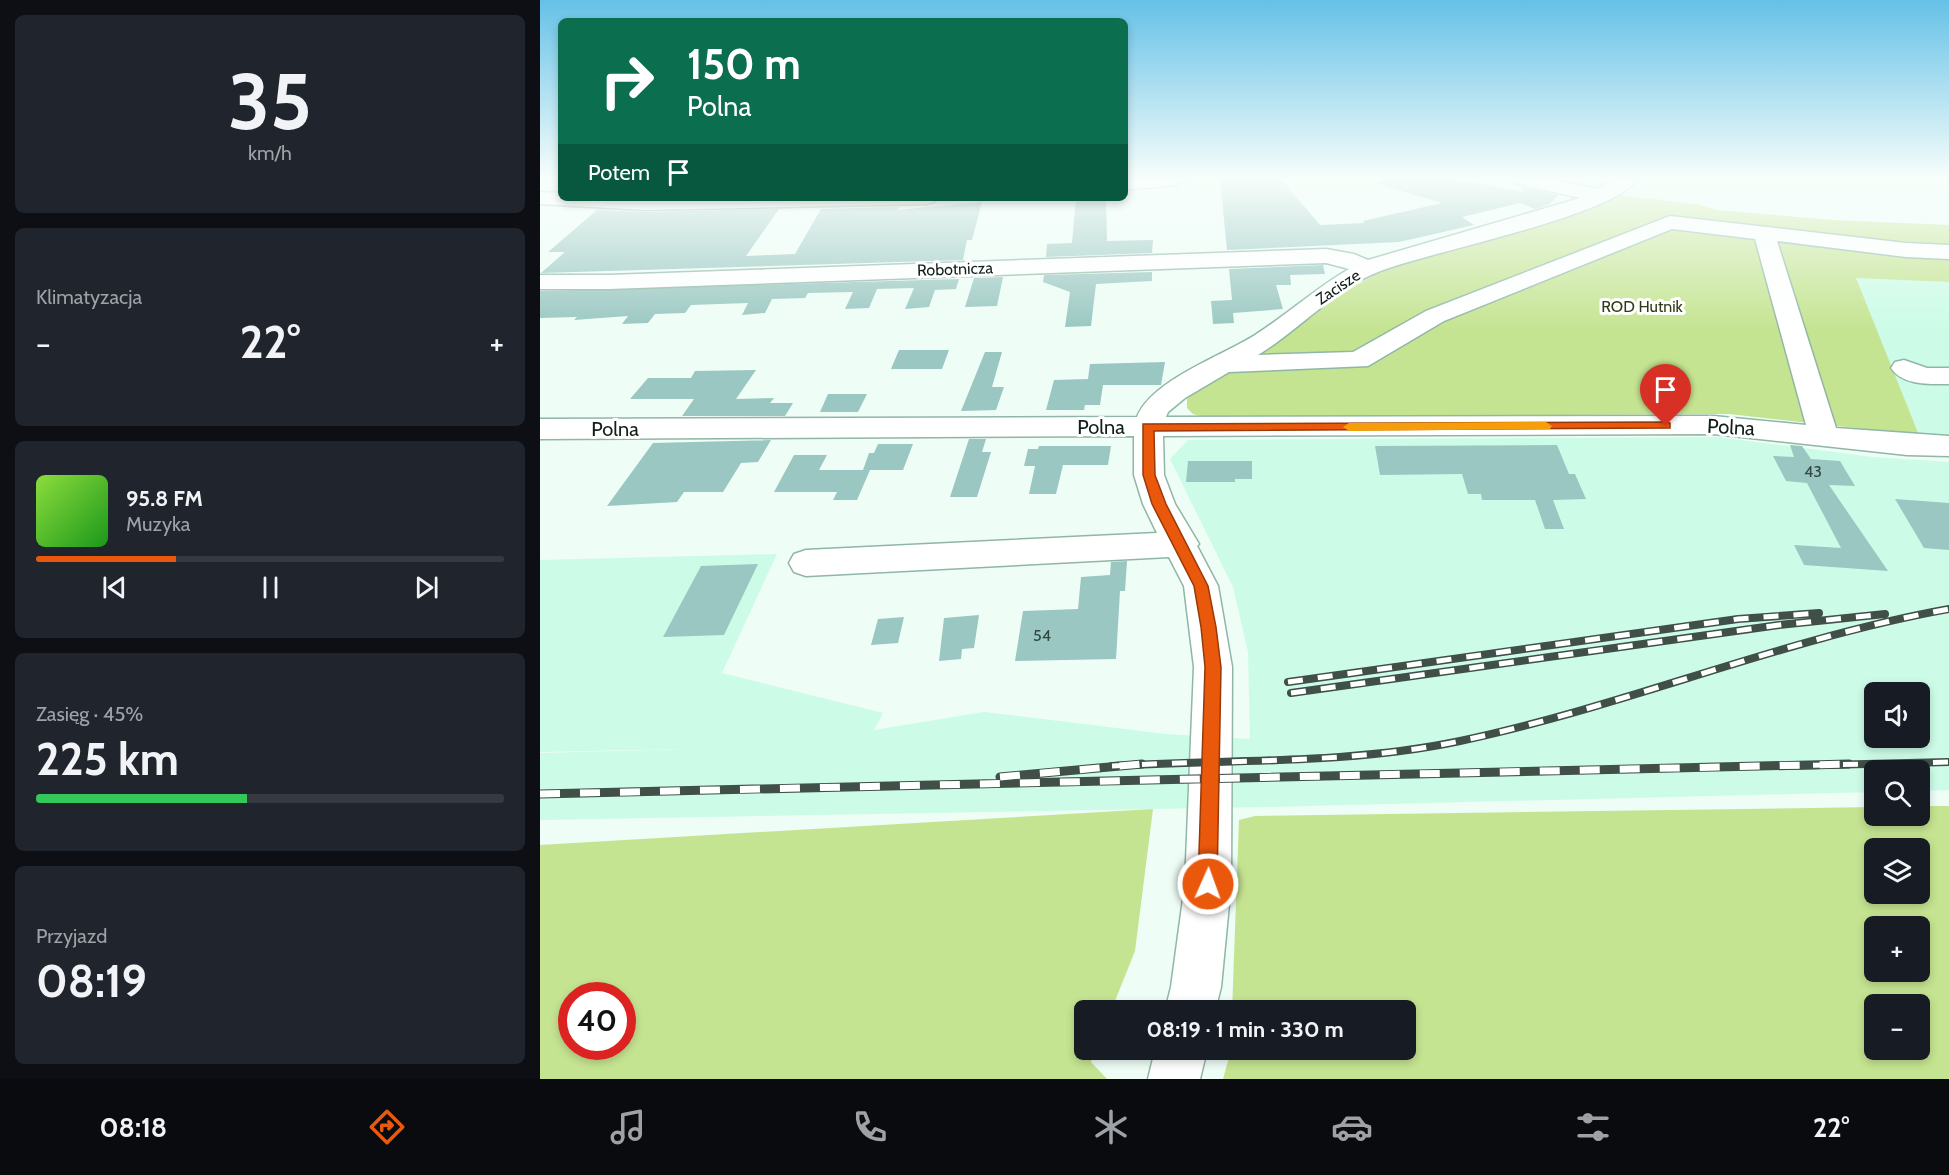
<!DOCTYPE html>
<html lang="pl">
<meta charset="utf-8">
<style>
:root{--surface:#171b24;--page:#20242c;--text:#f1f3f6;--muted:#9ea1a6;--line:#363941;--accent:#ea580c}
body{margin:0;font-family:Cabin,sans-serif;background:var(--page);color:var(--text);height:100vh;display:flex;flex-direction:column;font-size:22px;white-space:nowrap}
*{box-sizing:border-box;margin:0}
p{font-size:20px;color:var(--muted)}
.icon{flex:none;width:33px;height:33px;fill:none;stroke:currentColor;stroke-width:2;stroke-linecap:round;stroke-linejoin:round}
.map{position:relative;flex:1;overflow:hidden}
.drawer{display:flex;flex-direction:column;gap:15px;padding:15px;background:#0d0f14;width:540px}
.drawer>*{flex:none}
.top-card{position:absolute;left:18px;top:18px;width:570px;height:183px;border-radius:9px;box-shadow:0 3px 9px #0003;background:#0b6e4f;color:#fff;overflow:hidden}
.buttons{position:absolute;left:1324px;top:682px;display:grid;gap:12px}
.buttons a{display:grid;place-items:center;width:66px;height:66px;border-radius:9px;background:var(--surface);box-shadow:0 3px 9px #0003;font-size:30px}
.speed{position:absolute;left:18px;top:982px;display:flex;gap:12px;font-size:30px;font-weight:700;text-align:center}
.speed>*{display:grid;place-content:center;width:78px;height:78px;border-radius:50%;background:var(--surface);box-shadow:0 3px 9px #0003;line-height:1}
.speed .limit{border:9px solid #d22;background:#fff;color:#111}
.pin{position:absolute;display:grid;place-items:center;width:51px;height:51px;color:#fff;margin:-62px -26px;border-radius:50% 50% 50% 0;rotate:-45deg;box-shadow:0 0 6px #0007}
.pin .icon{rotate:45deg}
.me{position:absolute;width:66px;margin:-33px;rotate:2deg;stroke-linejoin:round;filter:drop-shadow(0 0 4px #0008)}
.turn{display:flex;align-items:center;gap:21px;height:126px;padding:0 30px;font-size:27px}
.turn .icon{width:78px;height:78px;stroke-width:2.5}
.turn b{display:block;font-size:42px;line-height:51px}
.then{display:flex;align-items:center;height:57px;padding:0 30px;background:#0003;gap:12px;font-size:22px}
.big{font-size:45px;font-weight:700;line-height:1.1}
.drawer .widget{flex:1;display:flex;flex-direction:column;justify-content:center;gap:9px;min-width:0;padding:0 21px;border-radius:9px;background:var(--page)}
.drawer .dial{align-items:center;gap:0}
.dial b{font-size:78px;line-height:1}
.song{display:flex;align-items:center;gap:18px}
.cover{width:72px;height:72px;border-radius:9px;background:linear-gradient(135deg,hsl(90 70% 55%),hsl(120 70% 35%))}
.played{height:6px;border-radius:3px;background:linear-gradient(90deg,var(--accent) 30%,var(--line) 30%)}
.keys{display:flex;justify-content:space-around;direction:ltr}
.heat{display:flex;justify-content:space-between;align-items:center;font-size:33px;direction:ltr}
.charge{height:9px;border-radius:4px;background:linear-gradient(90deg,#34c759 45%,var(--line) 0)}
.trip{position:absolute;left:534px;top:1000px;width:342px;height:60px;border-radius:9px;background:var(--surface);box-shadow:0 3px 9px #0003;font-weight:700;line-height:60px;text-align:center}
.tab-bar{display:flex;height:96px;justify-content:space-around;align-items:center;background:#090b0e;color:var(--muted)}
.tab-bar .icon{width:42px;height:42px}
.tab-bar .active{color:var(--accent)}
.tab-bar b{font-size:27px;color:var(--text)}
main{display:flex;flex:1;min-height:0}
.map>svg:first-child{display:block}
.built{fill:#ccfce7;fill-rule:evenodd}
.green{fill:#c5e491;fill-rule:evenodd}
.building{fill:#9ac7c1}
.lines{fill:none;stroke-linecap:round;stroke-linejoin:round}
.minor-casing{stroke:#90b6a5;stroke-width:3}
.minor{fill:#fff;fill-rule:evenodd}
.rail-far1-casing{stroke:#404f48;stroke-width:8}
.rail-casing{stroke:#404f48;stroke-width:9}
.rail-far1{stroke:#fff;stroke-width:5;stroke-dasharray:15;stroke-linecap:butt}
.rail{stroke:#fff;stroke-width:7;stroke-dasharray:20;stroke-linecap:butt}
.route{fill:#ea580c;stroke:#983908;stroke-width:1.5}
.slow{fill:#f59e0b}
.labels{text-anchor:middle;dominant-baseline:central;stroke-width:6;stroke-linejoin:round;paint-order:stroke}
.far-street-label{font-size:16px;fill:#101f19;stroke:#fff}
.far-park-label{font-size:16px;fill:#2e3b15;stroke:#fff}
.number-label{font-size:16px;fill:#324943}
.street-label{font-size:20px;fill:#101f19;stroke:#fff}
</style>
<main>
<section class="drawer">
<div class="widget dial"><b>35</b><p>km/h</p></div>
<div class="widget"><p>Klimatyzacja</p>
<div class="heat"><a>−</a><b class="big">22°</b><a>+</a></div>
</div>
<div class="widget">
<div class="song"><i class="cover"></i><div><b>95.8 FM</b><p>Muzyka</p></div></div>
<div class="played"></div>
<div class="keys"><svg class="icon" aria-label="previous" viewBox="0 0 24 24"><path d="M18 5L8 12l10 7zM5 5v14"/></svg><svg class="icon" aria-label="pause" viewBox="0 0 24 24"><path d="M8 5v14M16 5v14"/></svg><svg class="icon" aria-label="next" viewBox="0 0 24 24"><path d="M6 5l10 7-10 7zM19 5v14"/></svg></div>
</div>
<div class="widget"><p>Zasięg · 45%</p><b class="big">225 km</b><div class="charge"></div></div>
<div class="widget"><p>Przyjazd</p><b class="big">08:19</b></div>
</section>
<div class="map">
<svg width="1409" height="1079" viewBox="0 0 1409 1079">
<rect width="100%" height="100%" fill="#eefdf6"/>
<path class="built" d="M1315,277l94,5v153h-30z
M1177,437l156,20 76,5v328l-29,1v-20h-45v21l-610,15 -725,13v-67l149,-4 -149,3v-192l237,-6 -55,119 161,40 -9,17 110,-18 182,22 84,5 -2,-87 -15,-65 -63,-128 18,-19zM1335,693h45v45h-45z"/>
<path class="green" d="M1079,195l78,9 20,6 115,10 117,5v57l-93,-4 63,157 -190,-21 -525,3 -11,-3 -6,-6v-12l64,-36 93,-68 38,-21 43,-16 153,-42z
M1380,806h29v273h-726l8,-29h175v-39h-174l7,-191 16,-4 620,-9v9h45zM1335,849h45v45h-45zM1335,927h45v45h-45zM1335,1005h45v45h-45z
M613,809l-18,142 -24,60h-27v39h11l-4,12 16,17h-567v-234zM32,996h50v51h-50z"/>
<path class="building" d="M680,179h61l39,46 44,-2 -1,-2 79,-18 -64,-19 1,-5h76l67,13v-5l36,8 -8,9 -15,5 -15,-6 -58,14 12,8 -75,17 -172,8z
M536,198h30l1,43 46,-1 -1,13 -106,4 1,-13 25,-1z
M442,202l-10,38h-5l-4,20 -422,13 24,-21h-17l49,-42 47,2 135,-3 -33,47 49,-2 26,-45 78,-2 -2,3z
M783,265l2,9 -35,1 1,10h-15l7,24 -50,4 1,10 -21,1 -2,-23 21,-1 -3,-31z
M612,272v9l-56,3 -5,42 -26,1 5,-35 -27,-10 1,-7z
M463,277l-6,29 -32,1 9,-29z
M419,279l-3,10 -21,1 -6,17 -24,2 9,-21 -37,1 -8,19 -24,1 8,-17 -45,1 -3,5 -33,1 -7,14 -23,2 6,-12 -57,2 -6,8 -30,1 -7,9 -26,1 6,-8 -54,4 3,-3 -37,1v-27z
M359,350h50l-7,19h-51z
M445,352h17l-10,35h12l-8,23 -35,1z
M625,362l-4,23h-58l-3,20h-15l-1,5h-38l8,-30 34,-1 2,-15z
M216,370l-20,29 38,-1 -4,5h23l-8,13h-103l12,-17h-64l18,-21h43l4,-7z
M288,394h39l-9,18h-38z
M429,439h17l-4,13h9l-14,45h-27z
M231,440l-13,22 -17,1 -18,29h-39l-7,10 -70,4 46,-63z
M338,444h35l-10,26h-33l-13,30h-24l4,-8h-63l20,-37h33l-8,15h44l6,-17h5z
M1017,445l12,29h6l11,25 -33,1 11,29h-19l-10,-29h-53l-1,-6h-13l-6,-20 -82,1 -5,-29z
M1250,445l12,1 9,13 29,2 15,25 -26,-1 59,86 -84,-6 -10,-20 47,3 -34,-65 -21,-2 -13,-25 21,1z
M499,446h72l-3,19h-45l-7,29h-27l6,-28h-11l4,-17h10z
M648,461h64v18h-17v3h-49z
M1355,499l54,4v47l-25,-2z
M587,561l-2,30h-5l-4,68 -101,2 8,-50 55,-2 3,-32 29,-2 1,-13z
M218,564l-34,71 -61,2 38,-71z
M439,615l-5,33 -12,1 -1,10 -22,2 5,-43z
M364,617l-6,26 -27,2 7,-26z"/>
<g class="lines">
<defs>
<path id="minor" d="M585,179h61l-10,6 -51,5z
M971,179h39l48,10 16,-10h24c-26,38 -208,72 -260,93 -43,17 -80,59 -120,83l95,-3 73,-41 244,-95 236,27 43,2v14l-43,-2 -129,-16 59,187 113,8v20l-42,-1 -194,-21 -550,2 1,39 11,29 24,40 -2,2 21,40 14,81 -1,217 -10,103 -6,24h-50l6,-24 14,-103 9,-217 -10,-81 -15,-29 -363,19 -12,-4 -5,-9 5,-9 12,-4 351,-17 -14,-29 -9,-29v-39l-594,3v-20l597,-2c15,-37 85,-61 118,-82 33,-21 61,-47 94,-66l-23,-6 -717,26h-69v-14h69l717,-26 28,5 14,6 212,-62 -66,-15zM1132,229l83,10 51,186 -93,-9 -547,1 2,-5 17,-14 44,-26 139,-6 76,-45z
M0,192l21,1v5h376l-3,4 -7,2 -283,6 -104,-6z
M1364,360l23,8h22v16c-19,0 -46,2 -58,-16l4,-6z
M615,1050h52l-7,29h-52z"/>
</defs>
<use href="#minor" class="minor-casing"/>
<use href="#minor" class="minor"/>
<defs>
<path id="rail-far1" d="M748,682l450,-63 81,-6
M751,693l488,-68 106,-11
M572,766c115,-7 234,-1 348,-25 166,-35 321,-102 489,-132
M1243,766l166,-4"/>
<path id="rail" d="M460,777l142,-13
M0,794l1309,-30"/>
</defs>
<use href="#rail-far1" class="rail-far1-casing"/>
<use href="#rail" class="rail-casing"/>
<use href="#rail-far1" class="rail-far1"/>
<use href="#rail" class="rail"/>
</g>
<linearGradient id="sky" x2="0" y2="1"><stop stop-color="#65c1e7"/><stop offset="0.54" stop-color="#f7fefb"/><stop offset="1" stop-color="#f7fefb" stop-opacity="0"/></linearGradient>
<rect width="1409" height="330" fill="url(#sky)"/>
<path class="route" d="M1126,422l4,1v5l-516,3 1,44 11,29 42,82 8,41 5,40 -4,217 -3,7 -6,3 -7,-3 -3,-7 7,-217 -4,-40 -7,-41 -42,-82 -9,-29v-51z"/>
<path class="slow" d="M1006,422l6,4 -2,3 -201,2 -6,-4 6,-4z"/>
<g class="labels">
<g class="far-street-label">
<text transform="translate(415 269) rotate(-2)">Robotnicza</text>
<text transform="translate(798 287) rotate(-34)">Zacisze</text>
</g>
<g class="far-park-label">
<text x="1102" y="306">ROD Hutnik</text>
</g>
<g class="number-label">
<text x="1273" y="471">43</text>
<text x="502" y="635">54</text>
</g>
<g class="street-label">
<text x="561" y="427">Polna</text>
<text transform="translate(1191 427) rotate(3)">Polna</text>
<text x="75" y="429">Polna</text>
</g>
</g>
</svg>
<div class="buttons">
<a><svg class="icon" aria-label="sound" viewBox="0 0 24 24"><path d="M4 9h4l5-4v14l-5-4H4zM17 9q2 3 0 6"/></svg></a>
<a><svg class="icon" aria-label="search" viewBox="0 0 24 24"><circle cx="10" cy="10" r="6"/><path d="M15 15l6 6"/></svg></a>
<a><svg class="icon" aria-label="layers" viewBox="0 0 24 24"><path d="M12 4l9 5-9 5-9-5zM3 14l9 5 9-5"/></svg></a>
<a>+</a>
<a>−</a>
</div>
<div class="speed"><div class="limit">40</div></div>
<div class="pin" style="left:1126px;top:426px;background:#d93025"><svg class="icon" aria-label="arrive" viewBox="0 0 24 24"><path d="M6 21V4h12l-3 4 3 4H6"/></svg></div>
<svg class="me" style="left:668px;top:884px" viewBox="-20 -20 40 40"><circle r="17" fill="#ea580c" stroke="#fff" stroke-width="3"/><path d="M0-11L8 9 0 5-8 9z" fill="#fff"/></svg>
<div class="trip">08:19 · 1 min · 330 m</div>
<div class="top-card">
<div class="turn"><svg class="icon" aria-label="right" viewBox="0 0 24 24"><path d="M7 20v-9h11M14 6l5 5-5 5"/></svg><div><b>150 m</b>Polna</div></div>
<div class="then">Potem<svg class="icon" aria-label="arrive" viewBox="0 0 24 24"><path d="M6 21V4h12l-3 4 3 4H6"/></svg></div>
</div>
</div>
</main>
<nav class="tab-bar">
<b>08:18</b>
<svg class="icon active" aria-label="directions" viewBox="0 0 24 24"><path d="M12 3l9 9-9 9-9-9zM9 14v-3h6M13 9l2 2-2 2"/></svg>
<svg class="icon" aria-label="music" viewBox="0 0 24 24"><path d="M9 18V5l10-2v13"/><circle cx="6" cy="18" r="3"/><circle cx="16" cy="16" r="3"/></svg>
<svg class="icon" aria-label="phone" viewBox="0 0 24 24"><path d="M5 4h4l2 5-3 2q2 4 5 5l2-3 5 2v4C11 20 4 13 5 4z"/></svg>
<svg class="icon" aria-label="climate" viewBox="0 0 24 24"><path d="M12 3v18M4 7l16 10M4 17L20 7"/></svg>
<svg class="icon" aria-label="car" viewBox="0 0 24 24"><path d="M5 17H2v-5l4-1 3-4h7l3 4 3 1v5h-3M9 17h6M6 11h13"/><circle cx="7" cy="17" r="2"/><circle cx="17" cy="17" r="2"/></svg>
<svg class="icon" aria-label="filters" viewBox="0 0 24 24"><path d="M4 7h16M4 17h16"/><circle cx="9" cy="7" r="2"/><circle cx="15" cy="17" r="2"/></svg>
<b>22°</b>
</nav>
